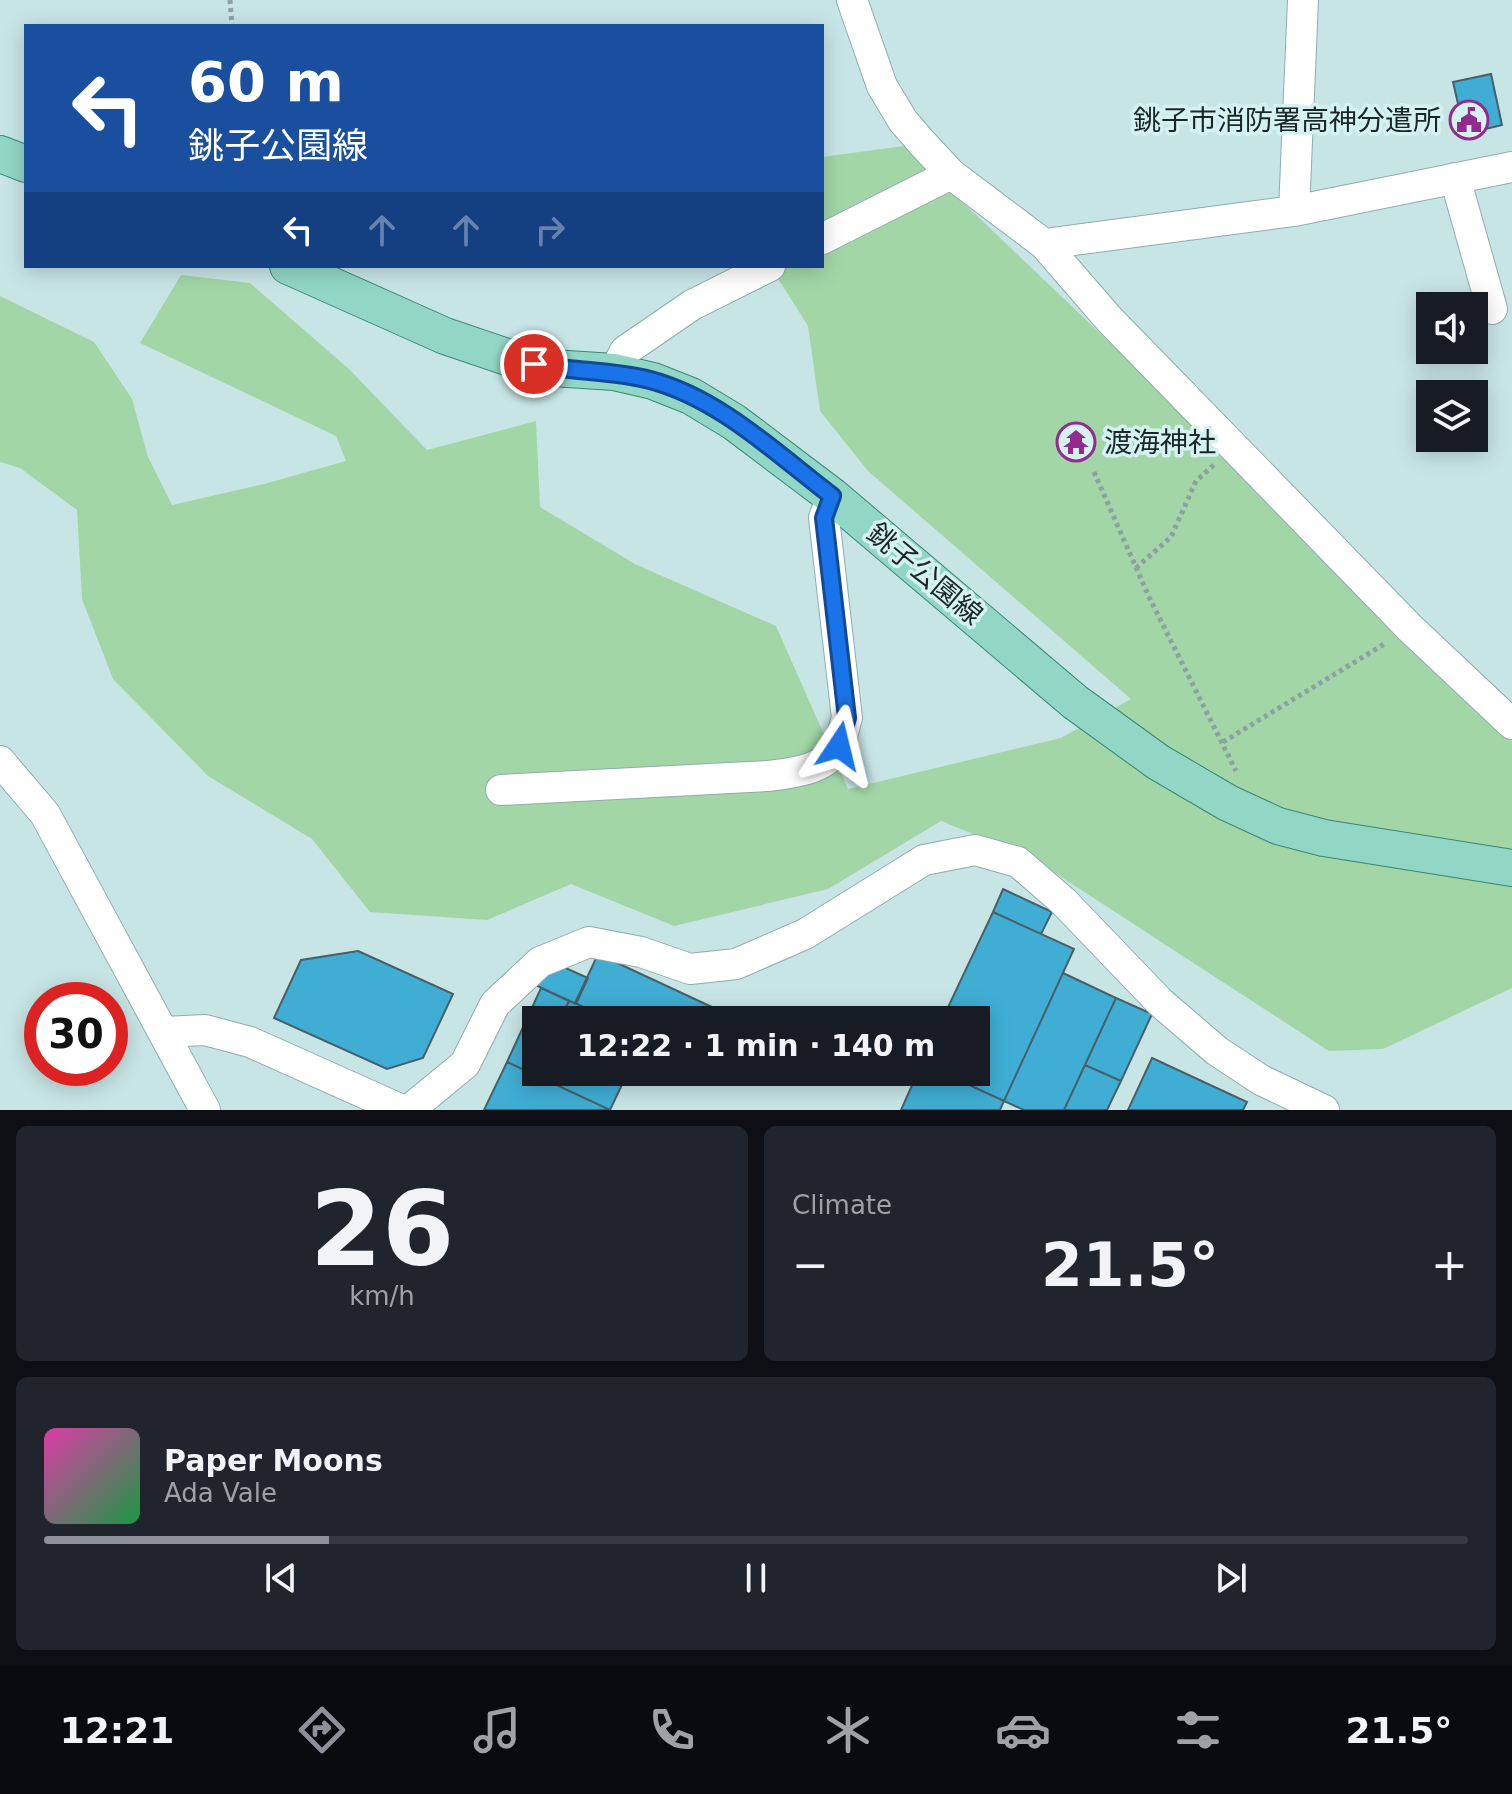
<!DOCTYPE html>
<meta charset="utf-8">
<style>
:root{--surface:#171b24;--page:#20242c;--text:#f1f3f6;--muted:#9ea1a6;--line:#363941;--accent:#8c9099}
body{margin:0;font-family:"DejaVu Sans","Noto Sans JP",sans-serif;background:var(--page);color:var(--text);height:100vh;display:flex;flex-direction:column;font-size:30px;white-space:nowrap}
*{box-sizing:border-box;margin:0}
p{font-size:26px;color:var(--muted)}
.icon{flex:none;width:44px;height:44px;fill:none;stroke:currentColor;stroke-width:2;stroke-linecap:round;stroke-linejoin:round}
.map{position:relative;height:1110px;overflow:hidden}
.drawer{display:flex;flex-direction:column;gap:16px;padding:16px;background:#0d0f14;flex:1}
.drawer>*{flex:none}
.hud{position:absolute;left:24px;top:24px;width:800px;height:244px;border-radius:0px;box-shadow:0 4px 20px #0003;background:#1a4fa0;color:#fff;overflow:hidden}
.controls{position:absolute;left:1416px;top:292px;display:grid;gap:16px}
.controls a{display:grid;place-items:center;width:72px;height:72px;border-radius:0px;background:var(--surface);box-shadow:0 4px 20px #0003;font-size:40px}
.speed{position:absolute;left:24px;top:982px;display:flex;gap:16px;font-size:40px;font-weight:700;text-align:center}
.speed>*{display:grid;place-content:center;width:104px;height:104px;border-radius:50%;background:var(--surface);box-shadow:0 4px 20px #0003;line-height:1}
.speed .limit{border:12px solid #d22;background:#fff;color:#111}
.pin{position:absolute;display:grid;place-items:center;width:68px;height:68px;color:#fff;margin:-34px;border:4px solid #fff;border-radius:50%;box-shadow:0 2px 8px #0007}
.me{position:absolute;width:88px;margin:-44px;rotate:10deg;stroke-linejoin:round;filter:drop-shadow(0 0 6px #0008)}
.turn{display:flex;align-items:center;gap:28px;height:168px;padding:0 32px;font-size:36px}
.turn .icon{width:104px;height:104px;stroke-width:2.5}
.turn b{display:block;font-size:56px;line-height:68px}
.lanes{display:flex;align-items:center;height:76px;padding:0 32px;background:#0003;justify-content:center;gap:40px;direction:ltr}
.lanes .off{opacity:.35}
.big{font-size:60px;font-weight:800;line-height:1.1}
.drawer .tile{flex:1;display:flex;flex-direction:column;justify-content:center;gap:12px;min-width:0;padding:0 28px;border-radius:12px;background:var(--page)}
.drawer .dial{align-items:center;gap:0}
.dial b{font-size:104px;line-height:1}
.song{display:flex;align-items:center;gap:24px}
.cover{width:96px;height:96px;border-radius:12px;background:linear-gradient(135deg,hsl(320 70% 55%),hsl(140 70% 35%))}
.played{height:8px;border-radius:4px;background:linear-gradient(90deg,var(--accent) 20%,var(--line) 20%)}
.keys{display:flex;justify-content:space-around;direction:ltr}
.heat{display:flex;justify-content:space-between;align-items:center;font-size:44px;direction:ltr}
.drawer .tiles{flex:1;display:grid;gap:16px;grid-template-columns:1fr 1fr}
.tile:last-child{grid-column:span 2}
.trip{position:absolute;left:522px;top:1006px;width:468px;height:80px;border-radius:0px;background:var(--surface);box-shadow:0 4px 20px #0003;font-weight:800;line-height:80px;text-align:center}
.tabs{display:flex;height:128px;justify-content:space-around;align-items:center;background:#090b0e;color:var(--muted)}
.tabs .icon{width:56px;height:56px}
.tabs .current{color:var(--accent)}
.tabs b{font-size:36px;color:var(--text)}
.map>svg:first-child{display:block}
.green{fill:#a2d6a7}
.building{fill:#40aed4;stroke:#495f68;stroke-width:2}
.lines{fill:none;stroke-linecap:round;stroke-linejoin:round}
.minor-casing{stroke:#90acad;stroke-width:32}
.major-casing{stroke:#398875;stroke-width:38}
.path{stroke:#8ba1a2;stroke-width:5;stroke-dasharray:4 4;stroke-linecap:butt}
.minor{stroke:#fff;stroke-width:30}
.major{stroke:#92d7c5;stroke-width:36}
.route-casing{stroke:#114b97;stroke-width:20}
.route{stroke:#1a73e8;stroke-width:14}
.labels{text-anchor:middle;dominant-baseline:central;stroke-width:7;stroke-linejoin:round;paint-order:stroke}
.poi-label{font-size:28px;fill:#1b2627;stroke:#d5f2f3;text-anchor:end}
.street-label{font-size:28px;fill:#1b2627;stroke:#d5f2f3}
</style>
<div class="map">
<svg width="1512" height="1110" viewBox="0 0 1512 1110">
<rect width="100%" height="100%" fill="#c8e5e6"/>
<path class="green" d="M904,146l608,581v261l-129,61 -54,2 -297,-193 -91,-37 -113,68 -154,37 -103,-42 -84,36 -117,-8 -58,-73 -104,-63 -95,-97 -31,-80 -5,-89 -57,-42 -20,-6v-166l94,46 38,57 16,58 24,48 92,-21 82,-23 -10,-25 -196,-93 41,-68 69,8 99,86 78,81 109,-29 4,86 95,57 141,62 72,163 213,-51 70,-39 -263,-228 -48,-60 -12,-85 -38,-60h52v-109z"/>
<path class="building" d="M1491,74l11,51 -37,9 -12,-52z
M1003,889l49,23 -11,22 -48,-22z
M993,912l81,37 -70,152 -63,-29h35v-52h-34z
M358,951l95,43 -30,64 -36,11 -113,-51 27,-58z
M598,954l129,60 -3,6h-113l-36,-17z
M552,962l36,16 -12,26 -47,-22z
M1063,973l53,25 -52,112h-40l-20,-9z
M541,988l28,13 -9,19h-24v52h92l-18,38 -103,-48z
M1116,998l36,16 -31,67 -36,-16z
M569,1001l6,2 36,17h-51z
M1152,1058l95,44 -4,8h-115z
M507,1062l103,48h-126z
M1085,1065l36,16 -14,29h-43z
M918,1072h23l63,29 -4,9h-99z"/>
<g class="lines">
<defs>
<path id="minor" d="M852,0l30,86 21,35 20,23 28,30 93,70 65,75 301,309 102,96
M1455,178l37,131
M1294,211l9,-211
M822,239l129,-65
M1044,244l250,-33 218,-44
M614,372l11,-21 67,-46 78,-39
M0,761l45,53 160,296
M501,790l266,-14c25,-3 62,-6 73,-33 3,-7 4,-17 7,-25l-23,-200 8,-22
M165,1032l40,-2 45,12 152,68
M409,1110l56,-46 30,-60 45,-42 49,-20 52,10 49,17 46,-5 69,-30 119,-74 51,-10 43,12 45,39 97,101 57,49 44,29 63,30"/>
<path id="major" d="M0,154l26,10
M288,266l157,70 71,24 36,8 62,4 39,9 38,15 43,26 98,74 243,206 83,60 70,41 50,23 46,12 188,30"/>
</defs>
<use href="#minor" class="minor-casing"/>
<use href="#major" class="major-casing"/>
<path class="path" d="M230,0l2,26
M1094,472l55,125 87,174
M1136,568l35,-31 25,-56 20,-18
M1223,742l163,-99"/>
<use href="#minor" class="minor"/>
<use href="#major" class="major"/>
</g>
<g class="lines">
<defs>
<path id="route" d="M534,364c38,8 78,6 116,16 69,18 127,74 182,116l-8,22 23,200 -8,28"/>
</defs>
<use href="#route" class="route-casing"/>
<use href="#route" class="route"/>
</g>
<defs>
<symbol id="civic-ring" viewBox="-11 -11 22 22"><circle r="9.5" fill="#d5f2f3" stroke="#932b8f" stroke-width="1.5"/><path d="M-.6-6.5H3V-4.5H.6V-3L4-1V1h2V6H-6V1h2V-1L-.6-3ZM-1.2 2.5V6h2.4V2.5Z" fill="#932b8f"/></symbol>
<symbol id="temple-ring" viewBox="-11 -11 22 22"><circle r="9.5" fill="#d5f2f3" stroke="#932b8f" stroke-width="1.5"/><path d="M0-6L5-2H3V0L6.5 2.5H4V6H1.5V3h-3V6H-4V2.5H-6.5L-3 0V-2H-5Z" fill="#932b8f"/></symbol>
</defs>
<g fill-rule="evenodd">
<use href="#civic-ring" x="1447" y="98" width="44" height="44"/>
<use href="#temple-ring" x="1054" y="420" width="44" height="44"/>
</g>
<g class="labels">
<g class="poi-label">
<text x="1441" y="120">銚子市消防署高神分遣所</text>
<text x="1104" y="442" text-anchor="start">渡海神社</text>
</g>
<g class="street-label">
<text transform="translate(925 574) rotate(40)">銚子公園線</text>
</g>
</g>
</svg>
<div class="controls">
<a><svg class="icon" aria-label="sound" viewBox="0 0 24 24"><path d="M4 9h4l5-4v14l-5-4H4zM17 9q2 3 0 6"/></svg></a>
<a><svg class="icon" aria-label="layers" viewBox="0 0 24 24"><path d="M12 4l9 5-9 5-9-5zM3 14l9 5 9-5"/></svg></a>
</div>
<div class="speed"><div class="limit">30</div></div>
<div class="pin" style="left:534px;top:364px;background:#d93025"><svg class="icon" aria-label="arrive" viewBox="0 0 24 24"><path d="M6 21V4h12l-3 4 3 4H6"/></svg></div>
<svg class="me" style="left:839px;top:746px" viewBox="-20 -20 40 40"><path d="M0-17L14 15 0 8-14 15z" fill="#1a73e8" stroke="#fff" stroke-width="4"/></svg>
<div class="trip">12:22 · 1 min · 140 m</div>
<div class="hud">
<div class="turn"><svg class="icon" aria-label="left" viewBox="0 0 24 24"><path d="M17 20v-9H6M10 6l-5 5 5 5"/></svg><div><b>60 m</b>銚子公園線</div></div>
<div class="lanes"><svg class="icon" aria-label="left" viewBox="0 0 24 24"><path d="M17 20v-9H6M10 6l-5 5 5 5"/></svg><svg class="icon off" aria-label="ahead" viewBox="0 0 24 24"><path d="M12 20V5M6 11l6-6 6 6"/></svg><svg class="icon off" aria-label="ahead" viewBox="0 0 24 24"><path d="M12 20V5M6 11l6-6 6 6"/></svg><svg class="icon off" aria-label="right" viewBox="0 0 24 24"><path d="M7 20v-9h11M14 6l5 5-5 5"/></svg></div>
</div>
</div>
<section class="drawer">
<div class="tiles">
<div class="tile dial"><b>26</b><p>km/h</p></div>
<div class="tile"><p>Climate</p>
<div class="heat"><a>−</a><b class="big">21.5°</b><a>+</a></div>
</div>
<div class="tile">
<div class="song"><i class="cover"></i><div><b>Paper Moons</b><p>Ada Vale</p></div></div>
<div class="played"></div>
<div class="keys"><svg class="icon" aria-label="previous" viewBox="0 0 24 24"><path d="M18 5L8 12l10 7zM5 5v14"/></svg><svg class="icon" aria-label="pause" viewBox="0 0 24 24"><path d="M8 5v14M16 5v14"/></svg><svg class="icon" aria-label="next" viewBox="0 0 24 24"><path d="M6 5l10 7-10 7zM19 5v14"/></svg></div>
</div>
</div>
</section>
<nav class="tabs">
<b>12:21</b>
<svg class="icon current" aria-label="directions" viewBox="0 0 24 24"><path d="M12 3l9 9-9 9-9-9zM9 14v-3h6M13 9l2 2-2 2"/></svg>
<svg class="icon" aria-label="music" viewBox="0 0 24 24"><path d="M9 18V5l10-2v13"/><circle cx="6" cy="18" r="3"/><circle cx="16" cy="16" r="3"/></svg>
<svg class="icon" aria-label="phone" viewBox="0 0 24 24"><path d="M5 4h4l2 5-3 2q2 4 5 5l2-3 5 2v4C11 20 4 13 5 4z"/></svg>
<svg class="icon" aria-label="climate" viewBox="0 0 24 24"><path d="M12 3v18M4 7l16 10M4 17L20 7"/></svg>
<svg class="icon" aria-label="car" viewBox="0 0 24 24"><path d="M5 17H2v-5l4-1 3-4h7l3 4 3 1v5h-3M9 17h6M6 11h13"/><circle cx="7" cy="17" r="2"/><circle cx="17" cy="17" r="2"/></svg>
<svg class="icon" aria-label="filters" viewBox="0 0 24 24"><path d="M4 7h16M4 17h16"/><circle cx="9" cy="7" r="2"/><circle cx="15" cy="17" r="2"/></svg>
<b>21.5°</b>
</nav>
